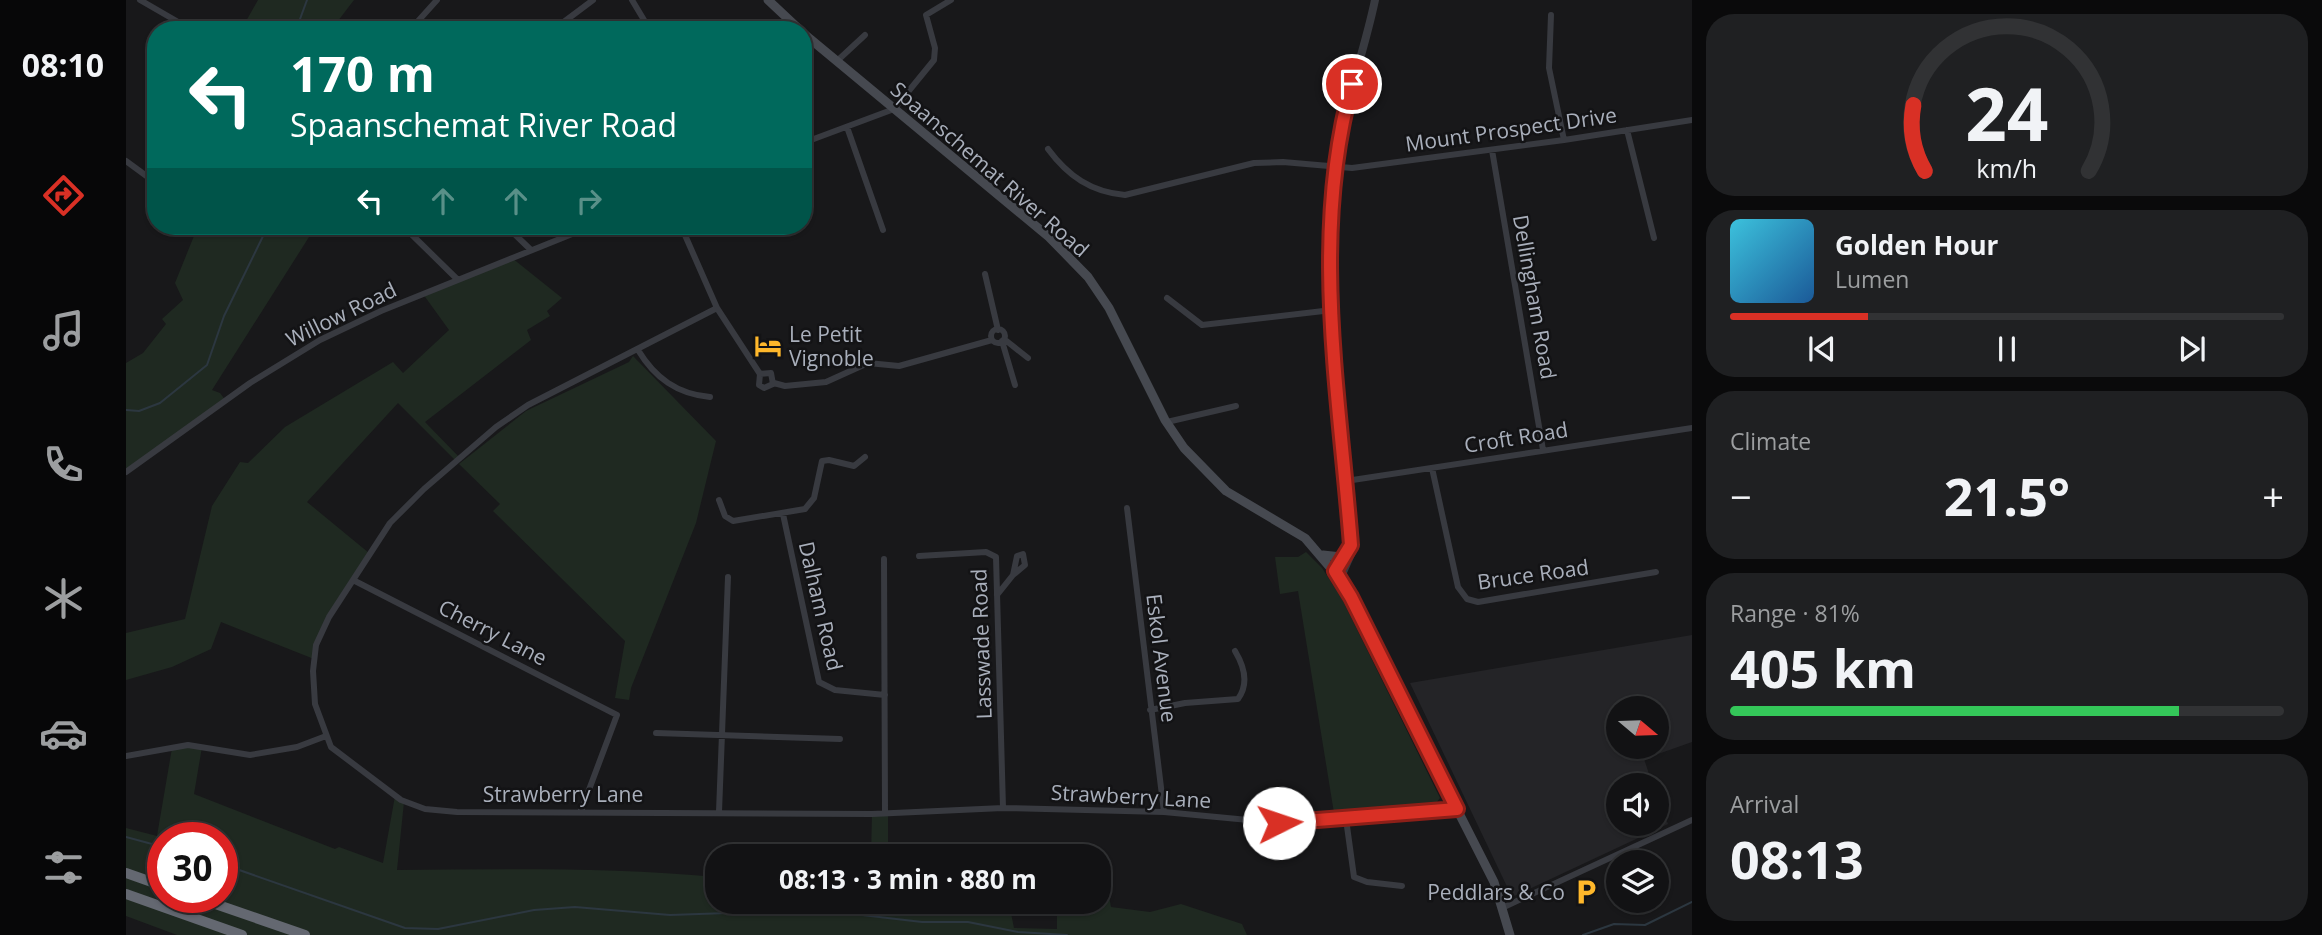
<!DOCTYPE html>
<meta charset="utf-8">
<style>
:root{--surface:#121214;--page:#1f2022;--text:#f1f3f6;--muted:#9c9ea0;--line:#313234;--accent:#d93025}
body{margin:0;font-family:"Open Sans",sans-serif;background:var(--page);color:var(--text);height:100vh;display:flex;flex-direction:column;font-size:26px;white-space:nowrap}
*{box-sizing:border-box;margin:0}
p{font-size:23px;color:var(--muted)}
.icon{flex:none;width:38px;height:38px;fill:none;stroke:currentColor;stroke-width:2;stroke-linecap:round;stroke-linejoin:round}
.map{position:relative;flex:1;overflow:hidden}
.drawer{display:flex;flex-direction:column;gap:14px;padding:14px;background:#0a0a0b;width:630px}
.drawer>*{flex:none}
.top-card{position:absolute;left:21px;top:21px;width:665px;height:214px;border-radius:28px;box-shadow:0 2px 5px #0004,0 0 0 2px var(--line);background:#00695c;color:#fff;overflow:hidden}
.needle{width:46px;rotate:109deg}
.buttons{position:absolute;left:1480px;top:696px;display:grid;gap:14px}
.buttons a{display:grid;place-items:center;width:63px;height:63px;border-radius:50%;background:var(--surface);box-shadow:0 2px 5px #0004,0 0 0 2px var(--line);font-size:35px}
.speed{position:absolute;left:21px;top:822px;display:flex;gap:14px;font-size:35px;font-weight:700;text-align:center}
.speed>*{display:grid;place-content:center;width:91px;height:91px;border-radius:50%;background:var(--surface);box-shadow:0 2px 5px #0004,0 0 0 2px var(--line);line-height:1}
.speed .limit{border:10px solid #d22;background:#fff;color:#111}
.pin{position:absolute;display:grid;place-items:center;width:60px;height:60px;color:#fff;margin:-30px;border:4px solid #fff;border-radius:50%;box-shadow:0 2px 7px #0007}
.me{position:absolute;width:77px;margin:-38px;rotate:86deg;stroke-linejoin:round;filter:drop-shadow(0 0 5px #0008)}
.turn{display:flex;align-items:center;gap:24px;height:147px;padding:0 28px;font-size:32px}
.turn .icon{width:91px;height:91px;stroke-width:2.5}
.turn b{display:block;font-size:49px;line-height:60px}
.lanes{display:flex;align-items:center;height:66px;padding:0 28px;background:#0003;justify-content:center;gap:35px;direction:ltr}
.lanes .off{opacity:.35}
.big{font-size:52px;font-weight:700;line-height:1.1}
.drawer .tile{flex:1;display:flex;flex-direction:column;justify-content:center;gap:10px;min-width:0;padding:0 24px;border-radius:28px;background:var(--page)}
.drawer .dial{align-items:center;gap:0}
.dial svg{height:182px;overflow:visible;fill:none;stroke:var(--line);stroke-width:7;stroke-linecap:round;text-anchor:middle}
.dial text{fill:var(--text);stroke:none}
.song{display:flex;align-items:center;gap:21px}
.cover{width:84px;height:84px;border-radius:10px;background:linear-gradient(135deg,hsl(190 70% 55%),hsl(210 70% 35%))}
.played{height:7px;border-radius:4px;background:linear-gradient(90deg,var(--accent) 25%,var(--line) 25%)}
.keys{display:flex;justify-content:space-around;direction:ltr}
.heat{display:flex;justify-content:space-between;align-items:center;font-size:38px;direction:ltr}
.charge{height:10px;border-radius:5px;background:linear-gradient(90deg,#34c759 81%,var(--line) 0)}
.trip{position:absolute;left:579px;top:844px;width:406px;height:70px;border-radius:28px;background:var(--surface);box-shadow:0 2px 5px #0004,0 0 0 2px var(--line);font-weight:700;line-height:70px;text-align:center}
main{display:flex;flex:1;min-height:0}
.dock{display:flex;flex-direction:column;width:126px;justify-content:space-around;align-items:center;background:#070708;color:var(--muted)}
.dock .icon{width:49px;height:49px}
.dock .active{color:var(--accent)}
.dock b{font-size:32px;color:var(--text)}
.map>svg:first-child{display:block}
.built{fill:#242427;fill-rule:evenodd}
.green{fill:#1f2921;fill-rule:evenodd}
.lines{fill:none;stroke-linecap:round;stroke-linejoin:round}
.stream{stroke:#2c3740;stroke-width:2}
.minor{stroke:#383a40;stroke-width:6}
.tertiary{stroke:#383a40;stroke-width:8}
.secondary{stroke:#464950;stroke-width:9}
.motorway{stroke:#646871;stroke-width:10}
.route-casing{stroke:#8d1f18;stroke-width:18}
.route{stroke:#d93025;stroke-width:12}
.labels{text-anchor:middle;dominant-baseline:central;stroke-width:5;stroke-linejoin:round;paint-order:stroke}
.street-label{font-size:21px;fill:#a9afbb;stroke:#131315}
.poi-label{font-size:21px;fill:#a9afbb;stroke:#131315;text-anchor:start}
</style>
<main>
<nav class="dock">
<b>08:10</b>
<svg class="icon active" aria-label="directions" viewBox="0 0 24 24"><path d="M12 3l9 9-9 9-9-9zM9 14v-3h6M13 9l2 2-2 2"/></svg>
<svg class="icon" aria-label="music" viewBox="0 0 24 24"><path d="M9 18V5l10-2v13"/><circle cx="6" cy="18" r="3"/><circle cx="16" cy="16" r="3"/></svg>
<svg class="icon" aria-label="phone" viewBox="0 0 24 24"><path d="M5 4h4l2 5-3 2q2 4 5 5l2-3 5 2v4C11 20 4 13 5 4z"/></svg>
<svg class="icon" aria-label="climate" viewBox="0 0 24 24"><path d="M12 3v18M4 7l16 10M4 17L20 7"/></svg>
<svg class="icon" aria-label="car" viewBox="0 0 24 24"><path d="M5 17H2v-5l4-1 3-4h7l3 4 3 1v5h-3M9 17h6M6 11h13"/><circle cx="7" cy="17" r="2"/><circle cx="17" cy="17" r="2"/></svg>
<svg class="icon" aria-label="filters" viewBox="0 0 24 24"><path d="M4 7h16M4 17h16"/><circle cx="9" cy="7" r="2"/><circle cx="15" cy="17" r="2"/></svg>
</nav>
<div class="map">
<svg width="1566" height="935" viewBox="0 0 1566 935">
<rect width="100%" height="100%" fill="#18181a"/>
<path class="built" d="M1566,635v107l-48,17 9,27h-34v38h38v-28l11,28 -156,73 -102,-214zM1493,709h38v38h-38z"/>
<path class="green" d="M132,0h96l-23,30h-90z
M72,226h118l-104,164 8,3 6,8 -100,71v-109l17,-10 23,-29 -4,-5 21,-19 -8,-17z
M386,258l50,40 -15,13 3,5 -23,14 4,10 -106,82 35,36 -4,3 -58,-58 -91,99 62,51 -40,64 -15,42 -93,-37 -10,27 -39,18 -46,13v-47l59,-14 27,-113 28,-44 8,1 37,-36 108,-65 10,11 46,-43 -26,-36z
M507,356l83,85 -20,82 -65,165 -2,12 -14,-2 10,-57 -132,-130 7,-7 -41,-40 67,-53 103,-49z
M1180,552l16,16 19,29 99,201 -4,5 -102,10 -36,-222 -18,3 -5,-37h23z
M76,747l-8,47 141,55 4,-2 44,16 12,-67 9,6 -7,68c107,-1 214,-3 320,7l1,24h169v7l9,3 115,2 3,15 43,1v-22l42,-6v-3l10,-2 2,11 39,5 31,-8 61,20 5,11h-1070l-51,-19v-88l31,8 15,-88zM37,838h59v60h-59z
M762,811v45h-17l1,-42z"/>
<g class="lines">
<path class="stream" d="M170,30l11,-30
M0,410l13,1 21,-8 47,-38 17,-49 44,-90
M0,837l37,10
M96,864l183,64 33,1 96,-19 41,-3 95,8 149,-5 103,12h46l50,10 49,3
M1457,935l31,-11 31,1 47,-23"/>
<path class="minor" d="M14,0l52,30
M506,0l18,30
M1425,15l-2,53 15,72
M284,30l27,-30
M427,30l40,-30
M711,61l28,-26
M721,127l36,103
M1501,130l27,108
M677,143l91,-34 40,-49 1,-12 -9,-33 25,-15
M922,149c20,27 43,43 77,46l129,-32 29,-1 69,6 212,-28 128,-20
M1366,150l51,300
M0,161l30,22
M23,178l7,-9
M277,226l55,54
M380,226l25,24
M555,226l36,82 43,66 -1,11 5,3 9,-4 -2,-11 -11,1
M859,274l13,56
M1041,298l35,27 130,-15
M591,308l-189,97 -32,22 -72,62 -34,34 -61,94 -13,28 -3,26 2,33 16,43 70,53 24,9 32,3 415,2 131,-6 161,4 115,11 178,-14
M865 336a7 7 0 1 1 14 0a7 7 0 1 1-14 0Z
M878,339l24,19
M876,341l13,44
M512,350c17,28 39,44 72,47
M648,383l11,3 41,-4 42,-19 31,3 93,-26
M1041,422l69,-16
M1306,468l26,119 9,12 11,3 178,-30
M0,472l124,-89 70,-43 61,-29 211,-85
M1220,481l346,-53
M593,500l6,16 8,5 72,-12 9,-11 8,-37 7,-1 25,6 11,-9
M1001,508l37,304
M657,514l36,168 16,8 50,5
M793,556l67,-4 10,5 7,251
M758,559l1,252
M227,580l264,135 -36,96
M871,595l16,-20 4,-19 6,-2 2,11 -12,10
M1024,710l35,-7 53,-4c11,-15 6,-33 -3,-48
M530,733l184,6
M0,756l62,-11 62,10 47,-8 29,-11
M593,812l9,-235
M1220,819l8,58 13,5 35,4
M1378,907l188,-87"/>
<path class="tertiary" d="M1209,571l14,-20
M1214,579l12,-27c-12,-125 -33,-256 -18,-382 7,-58 29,-112 41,-170"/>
<path class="secondary" d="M642,0l32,30
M677,33l246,204 39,40 21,31 56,112 19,28 42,43 79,47 35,41 154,303 16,53
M1197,555l18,2 10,-12"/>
<path class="motorway" d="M0,873l37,13
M0,894l116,41
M72,898l107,37"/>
</g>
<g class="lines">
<defs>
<path id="route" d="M1153,823l178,-14 -106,-212 -16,-26 16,-26c-12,-154 -41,-310 1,-461"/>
</defs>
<use href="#route" class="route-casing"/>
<use href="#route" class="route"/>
</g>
<defs>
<symbol id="hotel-bare" viewBox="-9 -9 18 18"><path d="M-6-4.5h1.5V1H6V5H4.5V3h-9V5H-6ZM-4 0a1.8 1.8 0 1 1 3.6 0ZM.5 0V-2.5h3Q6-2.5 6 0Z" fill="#ffb82b" stroke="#131315" stroke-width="2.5" paint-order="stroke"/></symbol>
<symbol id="parking-bare" viewBox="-9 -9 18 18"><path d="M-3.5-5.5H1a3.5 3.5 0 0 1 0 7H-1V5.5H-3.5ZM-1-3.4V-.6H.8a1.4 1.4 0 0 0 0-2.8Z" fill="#ffb82b" stroke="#131315" stroke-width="2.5" paint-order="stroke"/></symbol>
</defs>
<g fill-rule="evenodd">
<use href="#hotel-bare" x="623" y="327" width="38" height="38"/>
<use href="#parking-bare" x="1441" y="873" width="38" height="38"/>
</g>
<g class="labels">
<g class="street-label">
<text transform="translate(1385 129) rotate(-8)">Mount Prospect Drive</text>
<text transform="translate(864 169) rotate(41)">Spaanschemat River Road</text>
<text transform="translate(1409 297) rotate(80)">Dellingham Road</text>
<text transform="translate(215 314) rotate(-26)">Willow Road</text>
<text transform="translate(1390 437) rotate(-9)">Croft Road</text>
<text transform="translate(1407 574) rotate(-8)">Bruce Road</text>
<text transform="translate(695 606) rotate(77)">Dalham Road</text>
<text transform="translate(367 632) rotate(27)">Cherry Lane</text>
<text transform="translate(855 644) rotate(-92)">Lasswade Road</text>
<text transform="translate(1036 658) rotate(83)">Eskol Avenue</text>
<text x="437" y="794">Strawberry Lane</text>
<text transform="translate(1005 796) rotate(3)">Strawberry Lane</text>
</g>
<g class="poi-label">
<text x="663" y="334">Le Petit<tspan x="663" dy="24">Vignoble</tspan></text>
<text x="1439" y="892" text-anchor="end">Peddlars &amp; Co</text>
</g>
</g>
</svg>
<div class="buttons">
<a><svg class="needle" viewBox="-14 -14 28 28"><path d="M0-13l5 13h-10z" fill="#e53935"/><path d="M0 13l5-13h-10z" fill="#9c9ea0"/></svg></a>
<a><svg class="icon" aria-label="sound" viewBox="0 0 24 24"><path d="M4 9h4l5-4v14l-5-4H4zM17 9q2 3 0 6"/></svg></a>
<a><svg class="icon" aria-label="layers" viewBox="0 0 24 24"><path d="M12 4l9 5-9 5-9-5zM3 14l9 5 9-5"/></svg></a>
</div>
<div class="speed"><div class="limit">30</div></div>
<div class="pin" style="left:1226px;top:84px;background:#d93025"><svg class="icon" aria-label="arrive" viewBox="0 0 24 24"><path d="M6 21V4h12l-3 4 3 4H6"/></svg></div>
<svg class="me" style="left:1153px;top:823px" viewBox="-20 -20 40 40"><circle r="19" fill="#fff"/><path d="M0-13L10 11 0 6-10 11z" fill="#d93025"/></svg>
<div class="trip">08:13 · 3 min · 880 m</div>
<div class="top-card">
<div class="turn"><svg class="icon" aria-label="left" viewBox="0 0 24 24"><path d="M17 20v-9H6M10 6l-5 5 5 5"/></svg><div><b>170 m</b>Spaanschemat River Road</div></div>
<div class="lanes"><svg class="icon" aria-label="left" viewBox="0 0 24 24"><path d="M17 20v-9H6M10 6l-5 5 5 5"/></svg><svg class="icon off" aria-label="ahead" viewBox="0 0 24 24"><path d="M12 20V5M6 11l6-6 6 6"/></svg><svg class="icon off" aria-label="ahead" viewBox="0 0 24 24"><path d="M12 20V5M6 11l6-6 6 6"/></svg><svg class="icon off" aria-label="right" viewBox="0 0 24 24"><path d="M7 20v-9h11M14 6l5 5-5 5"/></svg></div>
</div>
</div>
<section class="drawer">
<div class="tile dial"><svg viewBox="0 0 100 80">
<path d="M14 69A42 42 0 1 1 86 69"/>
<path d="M14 69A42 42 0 0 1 9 40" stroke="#d93025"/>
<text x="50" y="56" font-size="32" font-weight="700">24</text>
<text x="50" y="72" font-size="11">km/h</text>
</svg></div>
<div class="tile">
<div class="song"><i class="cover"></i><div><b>Golden Hour</b><p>Lumen</p></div></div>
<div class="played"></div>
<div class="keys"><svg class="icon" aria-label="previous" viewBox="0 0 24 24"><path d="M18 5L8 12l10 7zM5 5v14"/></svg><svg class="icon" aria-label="pause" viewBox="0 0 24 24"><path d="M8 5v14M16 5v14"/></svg><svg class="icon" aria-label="next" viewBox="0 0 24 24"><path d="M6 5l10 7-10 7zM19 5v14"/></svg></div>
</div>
<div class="tile"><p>Climate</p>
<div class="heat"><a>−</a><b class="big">21.5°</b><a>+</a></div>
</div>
<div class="tile"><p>Range · 81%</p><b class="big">405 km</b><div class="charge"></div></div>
<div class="tile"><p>Arrival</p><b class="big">08:13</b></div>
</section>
</main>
